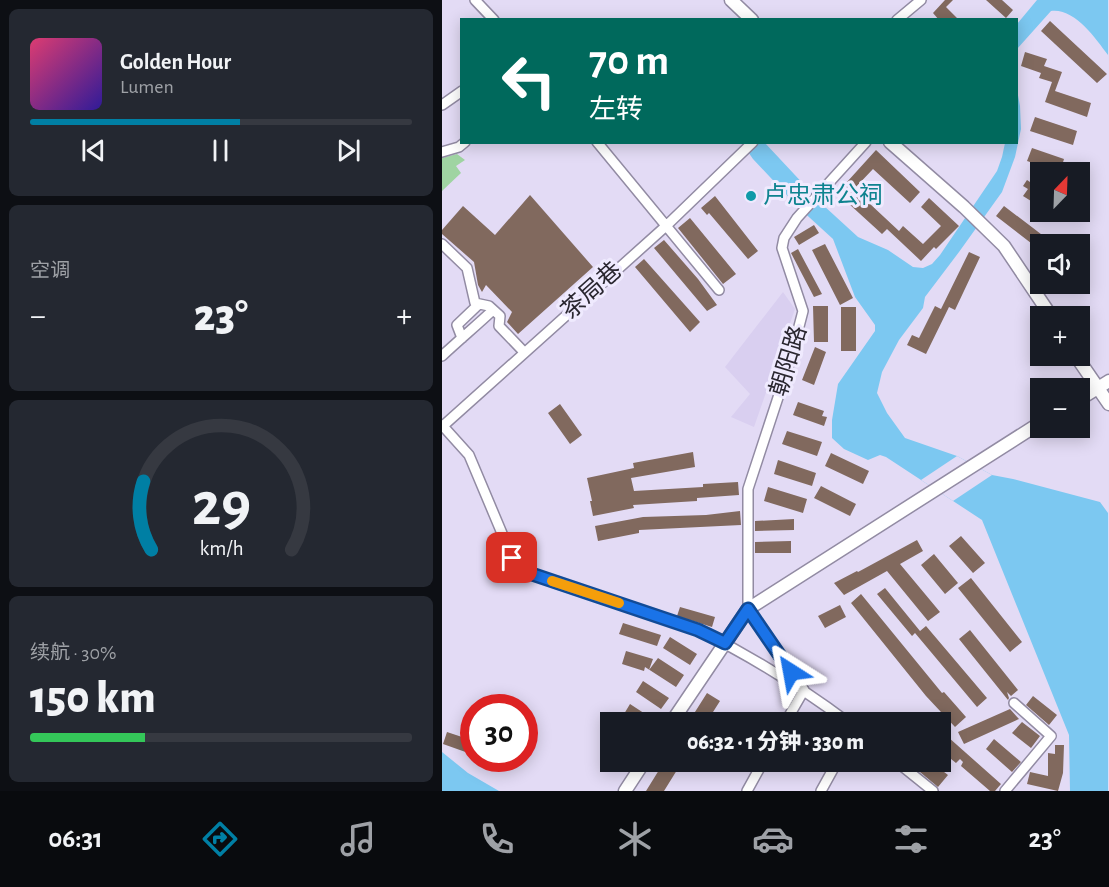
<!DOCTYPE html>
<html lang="zh">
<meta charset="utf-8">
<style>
:root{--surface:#171b24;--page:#242831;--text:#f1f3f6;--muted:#9ea1a6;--line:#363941;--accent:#007fa4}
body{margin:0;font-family:"Alegreya Sans","Noto Sans SC",sans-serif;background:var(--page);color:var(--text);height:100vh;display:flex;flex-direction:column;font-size:22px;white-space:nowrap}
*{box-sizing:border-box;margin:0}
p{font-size:20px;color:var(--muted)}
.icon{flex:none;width:33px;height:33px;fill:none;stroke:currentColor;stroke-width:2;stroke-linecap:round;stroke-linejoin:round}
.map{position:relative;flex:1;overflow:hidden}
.details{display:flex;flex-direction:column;gap:9px;padding:9px;background:#0d0f14;width:442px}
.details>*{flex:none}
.guide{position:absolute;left:18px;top:18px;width:558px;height:126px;border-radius:0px;box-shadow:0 3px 15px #0003;background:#00695c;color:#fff;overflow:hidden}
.needle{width:39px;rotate:23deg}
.fabs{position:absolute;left:588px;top:162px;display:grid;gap:12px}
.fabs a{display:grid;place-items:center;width:60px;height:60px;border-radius:0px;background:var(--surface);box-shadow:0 3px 15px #0003;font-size:30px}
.speed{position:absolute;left:18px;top:694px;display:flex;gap:12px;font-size:30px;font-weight:700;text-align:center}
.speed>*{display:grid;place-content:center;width:78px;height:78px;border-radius:50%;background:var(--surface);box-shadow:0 3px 15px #0003;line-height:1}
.speed .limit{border:9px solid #d22;background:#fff;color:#111}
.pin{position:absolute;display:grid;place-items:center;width:51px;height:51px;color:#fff;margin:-26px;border-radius:12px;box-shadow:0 3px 9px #0006}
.me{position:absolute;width:66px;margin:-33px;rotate:326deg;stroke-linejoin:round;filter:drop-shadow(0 0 4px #0008)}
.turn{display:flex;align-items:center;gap:21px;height:126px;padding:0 30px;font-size:27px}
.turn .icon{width:78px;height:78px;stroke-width:2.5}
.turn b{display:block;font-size:42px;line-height:51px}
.big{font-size:45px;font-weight:800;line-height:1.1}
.details .card{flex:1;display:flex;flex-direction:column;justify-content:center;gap:9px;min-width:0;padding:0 21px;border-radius:9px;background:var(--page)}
.details .dial{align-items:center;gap:0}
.dial svg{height:156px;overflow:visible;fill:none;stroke:var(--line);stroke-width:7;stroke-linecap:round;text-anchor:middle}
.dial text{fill:var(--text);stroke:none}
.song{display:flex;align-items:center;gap:18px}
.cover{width:72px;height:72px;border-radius:9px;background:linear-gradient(135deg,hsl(340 70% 55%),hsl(250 70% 35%))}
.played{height:6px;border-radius:3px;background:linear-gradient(90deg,var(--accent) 55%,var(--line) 55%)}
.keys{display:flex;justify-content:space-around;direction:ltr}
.heat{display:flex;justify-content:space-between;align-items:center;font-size:33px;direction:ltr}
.charge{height:9px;border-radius:4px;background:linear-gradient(90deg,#34c759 30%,var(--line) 0)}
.trip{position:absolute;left:158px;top:712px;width:351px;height:60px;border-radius:0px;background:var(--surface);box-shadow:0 3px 15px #0003;font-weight:800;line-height:60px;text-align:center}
.menu{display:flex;height:96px;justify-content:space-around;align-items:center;background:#090b0e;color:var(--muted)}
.menu .icon{width:42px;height:42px}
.menu .on{color:var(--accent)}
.menu b{font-size:27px;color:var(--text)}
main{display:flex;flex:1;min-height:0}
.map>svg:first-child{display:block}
.built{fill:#d9cff0}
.green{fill:#9fd4a2}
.water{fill:#7cc8f1}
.pier{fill:#e3dbf5}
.building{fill:#81695e}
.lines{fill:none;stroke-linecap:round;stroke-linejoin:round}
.minor-casing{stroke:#928ba3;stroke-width:12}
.major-casing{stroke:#928ba3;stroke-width:15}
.minor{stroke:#fff;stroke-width:9}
.major{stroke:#fff;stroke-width:12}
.route-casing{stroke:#114b97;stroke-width:15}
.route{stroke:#1a73e8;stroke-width:10}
.slow{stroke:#f59e0b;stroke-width:10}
.culture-dot{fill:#0f9aa8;stroke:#efeafe;stroke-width:2}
.labels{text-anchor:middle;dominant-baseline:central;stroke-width:6;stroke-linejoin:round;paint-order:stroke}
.culture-label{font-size:24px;fill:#0d838f;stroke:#efeafe;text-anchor:start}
.street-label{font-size:24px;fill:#2a2730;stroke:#efeafe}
</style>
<main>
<section class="details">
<div class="card">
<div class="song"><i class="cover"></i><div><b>Golden Hour</b><p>Lumen</p></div></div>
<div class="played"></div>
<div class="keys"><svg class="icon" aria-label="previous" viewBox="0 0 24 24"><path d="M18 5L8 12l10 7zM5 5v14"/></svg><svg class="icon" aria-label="pause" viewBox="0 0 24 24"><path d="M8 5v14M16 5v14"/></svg><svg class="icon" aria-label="next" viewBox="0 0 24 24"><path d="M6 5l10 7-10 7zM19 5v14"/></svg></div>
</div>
<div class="card"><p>空调</p>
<div class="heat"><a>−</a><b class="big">23°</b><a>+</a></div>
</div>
<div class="card dial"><svg viewBox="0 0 100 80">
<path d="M14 69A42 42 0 1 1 86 69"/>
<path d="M14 69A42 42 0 0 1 10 34" stroke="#007fa4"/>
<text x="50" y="56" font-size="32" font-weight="700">29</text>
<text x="50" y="72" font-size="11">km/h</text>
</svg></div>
<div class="card"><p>续航 · 30%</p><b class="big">150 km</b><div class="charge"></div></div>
</section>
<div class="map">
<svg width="667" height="791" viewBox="0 0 667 791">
<rect width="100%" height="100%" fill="#e3dbf5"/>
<path class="built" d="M341,292l12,17 -41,118 -23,-10 19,-23 -25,-27z"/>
<path class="green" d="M15,154l8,6 -9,6 5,7 -19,18v-33z"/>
<path class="water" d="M595,0h71v55c-13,-17 -33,-47 -57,-44l-34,38v-25z
M575,90l3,16 1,23 -6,28 -13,35 -43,60 -34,45 -2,11 -24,32 -17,32 -5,21 10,20 18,25 52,18 35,19 21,4 87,23 8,11v278h-38l-1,-56 -87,-215 -96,-63 -6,-2 -12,5 -24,-11 -12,-11v-18l6,-36 37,-53v-6l-20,-28 -22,-58 -35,-32 -45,-48 -11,-16h23l58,62 35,32 30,13 25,17 10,1 9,-4 8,-9 57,-84 5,-14 3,-14 11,-1z
M0,752l26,21 31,18h-57z"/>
<path class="pier" d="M515,456l35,19 -39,26 -32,-21z"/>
<path class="building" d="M503,0h8l-7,7 13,13h-20l-6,-7z
M544,0h16l11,10 -7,8z
M608,21l57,53 -10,9 -56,-52z
M583,52l22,7 -3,7 18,6 -7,19 36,12 -4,14 -42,-15 7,-20 -13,-4 2,-5 -20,-7z
M593,117l42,14 -4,14 -43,-14z
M590,148l32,11 -4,13 -33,-11z
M434,150l44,42 -10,11 -37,-34 -19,20 45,42 4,-5 20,18 18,-18 -20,-19 8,-9 30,28 -23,23 -2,-2 -13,14 -34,-32 -5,5 -45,-41z
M585,180l9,6 4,-6v14l-2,-2 -7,9 -8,-5 5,-7 -5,-3z
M88,195l63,72 -75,67 -11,-12 5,-10 -26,-27 -4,7 -4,-7 -4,-23 -32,-28v-4l21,-24 32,29z
M273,196l43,55 -10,8 -39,-46 -2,2 -6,-7z
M562,206l50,38h-14v6l-44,-34z
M248,218l46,56 -13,10 -45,-56z
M372,225l5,8 -20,12 -5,-8z
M222,240l34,39 19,26 -10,6 -53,-63z
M383,244l28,54 -13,7 -28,-55z
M356,249l24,45 -8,3 -23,-44z
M527,252l11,5 -25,53 -6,-3 -23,47 -19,-9 5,-10 7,3 16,-32 6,3z
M202,259l56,63 -10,10 -55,-65z
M371,306h15v36h-14z
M399,307h15v44h-15z
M373,347l11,5 -12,33 -12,-5z
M356,402l26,9 -2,5 5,1 -3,9 -31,-11z
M118,404l22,31 -12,9 -22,-31z
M345,431l35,11 -5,14 -35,-12z
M251,452l2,15 -64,11 3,13 69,-4v-3l35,-2 1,13 -42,3v3l-64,4 1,3 -41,8 -3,-15h2l-5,-23 47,-10 -1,-5z
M389,453l38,18 -6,13 -38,-18z
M336,460l38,13 -4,13 -38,-12z
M379,486l35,18 -6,12 -36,-18z
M326,487l39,12 -4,14 -39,-12z
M298,511l1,14 -102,5v3l-41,8 -3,-15 48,-9 63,-2z
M352,519v11l-39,1v-10z
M519,536l24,27 -12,10 -24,-27z
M475,540l6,11 -23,13 40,48 -12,9 -41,-50 -43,24 -10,-12 23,-12 1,1z
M349,541v12h-36v-11z
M492,554l24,29 -13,11 -24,-29z
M529,578l51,64 -12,10 -52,-64z
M443,588l35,43 6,-5 61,72 -10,9 -62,-74 -3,3 -35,-42z
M419,594l81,99 2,-1 22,25 -11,10 -29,-31 -75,-93z
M398,605l6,12 -21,11 -7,-12z
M238,607l35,10 -3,10 -35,-11z
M181,623l38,12 -4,11 -38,-12z
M528,630l48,60 -7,6 -4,-4 2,6 -1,2 -49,-61z
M228,637l27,17 -7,11 -27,-17z
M184,651l27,8 -4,11 9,-12 26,17 -8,12 -31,-20 -1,4 -22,-7z
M201,681l26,17 -8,11 -25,-17z
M265,693l13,8 -14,22h-18z
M591,696l24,19 -8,10 -23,-20z
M188,704l29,19h-22l-13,-9z
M568,709l9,10 -55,25 -6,-12z
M580,722l18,14 -9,12 -19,-15z
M5,732l27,9v14l-31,-11z
M506,737l53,47 -6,7h-5l-29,-25 2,-4 -3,-3 -4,4 -16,-13v-9z
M552,739l27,23 -9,10 -26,-23z
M613,745h9l-1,28 -5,18 -31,-7 3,-12 18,4v-23l7,1z
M222,762h18l-18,29h-18z
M466,762h23l17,13 -10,12z"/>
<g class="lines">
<defs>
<path id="minor" d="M33,0l19,20
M455,20l24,-20
M0,105l20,-14
M155,142l122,148
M0,152l17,-5 6,-5
M0,244l25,24 8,35 14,3 11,10 -1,10 25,26
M20,338l-5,-13 22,-21
M0,356c17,-16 34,-30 51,-46
M0,425l27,30 48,114 181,61c53,26 104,58 151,93
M1,426l223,-200 87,-84
M343,723l19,-33 -56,-81v-120l42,-128 13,-50 -21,-63 2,-10 13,-20 69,-76
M455,762l36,29
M305,791l16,-29
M379,791l16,-29
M563,791l46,-55 -37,-33"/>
<path id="major" d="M289,0l21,20
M448,142l74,65 40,39 47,70
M634,356l33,48
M638,399l29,-18
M229,723l77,-114 292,-186
M183,791l19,-29"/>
</defs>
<use href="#minor" class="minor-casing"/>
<use href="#major" class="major-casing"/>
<use href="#minor" class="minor"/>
<use href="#major" class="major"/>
</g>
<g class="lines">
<defs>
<path id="route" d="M70,558l5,11 181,61 27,13 23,-34 43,63"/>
</defs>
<use href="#route" class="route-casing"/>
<use href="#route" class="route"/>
<path class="slow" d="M110,581l67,22"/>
</g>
<circle class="culture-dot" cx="309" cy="196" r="6"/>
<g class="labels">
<g class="culture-label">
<text x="321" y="196">卢忠肃公祠</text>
</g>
<g class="street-label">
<text transform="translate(150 291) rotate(-42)">茶局巷</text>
<text transform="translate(347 361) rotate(-73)">朝阳路</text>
</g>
</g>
</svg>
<div class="fabs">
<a><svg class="needle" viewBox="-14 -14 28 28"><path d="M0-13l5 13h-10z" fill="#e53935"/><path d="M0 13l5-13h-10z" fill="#9ea1a6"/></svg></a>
<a><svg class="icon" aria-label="sound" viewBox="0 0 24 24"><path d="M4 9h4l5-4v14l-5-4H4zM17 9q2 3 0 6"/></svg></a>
<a>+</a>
<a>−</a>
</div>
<div class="speed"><div class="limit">30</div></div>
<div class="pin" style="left:70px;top:558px;background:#d93025"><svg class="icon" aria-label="arrive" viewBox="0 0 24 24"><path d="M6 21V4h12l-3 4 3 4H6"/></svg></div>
<svg class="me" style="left:349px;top:672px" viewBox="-20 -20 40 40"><path d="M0-17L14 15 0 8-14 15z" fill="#1a73e8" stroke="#fff" stroke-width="4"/></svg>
<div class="trip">06:32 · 1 分钟 · 330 m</div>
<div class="guide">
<div class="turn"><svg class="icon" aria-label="left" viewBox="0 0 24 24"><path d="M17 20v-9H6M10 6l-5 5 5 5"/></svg><div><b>70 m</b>左转</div></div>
</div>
</div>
</main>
<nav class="menu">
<b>06:31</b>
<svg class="icon on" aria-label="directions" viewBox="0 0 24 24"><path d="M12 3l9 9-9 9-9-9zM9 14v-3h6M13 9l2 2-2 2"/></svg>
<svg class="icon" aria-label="music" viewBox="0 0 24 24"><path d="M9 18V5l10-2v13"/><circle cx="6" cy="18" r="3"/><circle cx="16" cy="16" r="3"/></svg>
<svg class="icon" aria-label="phone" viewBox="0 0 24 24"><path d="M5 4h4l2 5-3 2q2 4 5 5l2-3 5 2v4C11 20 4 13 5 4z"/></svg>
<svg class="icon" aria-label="climate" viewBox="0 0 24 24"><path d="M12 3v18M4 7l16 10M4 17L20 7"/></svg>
<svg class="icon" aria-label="car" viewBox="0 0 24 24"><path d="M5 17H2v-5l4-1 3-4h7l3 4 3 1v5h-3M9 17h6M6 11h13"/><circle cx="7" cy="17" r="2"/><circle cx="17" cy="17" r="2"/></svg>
<svg class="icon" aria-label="filters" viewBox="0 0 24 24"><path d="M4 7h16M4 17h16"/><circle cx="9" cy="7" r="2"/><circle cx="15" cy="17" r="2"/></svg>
<b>23°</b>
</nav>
